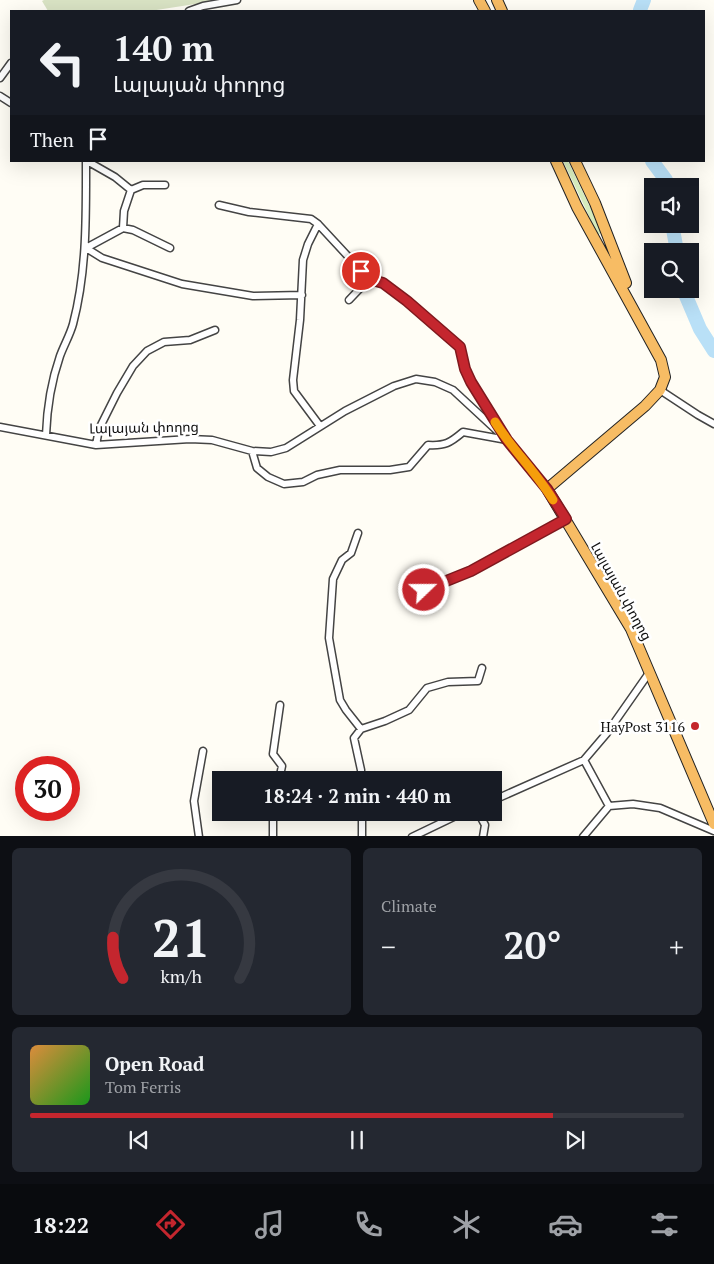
<!DOCTYPE html>
<meta charset="utf-8">
<style>
:root{--surface:#171b24;--page:#242831;--text:#f1f3f6;--muted:#9ea1a6;--line:#363941;--accent:#c4262e}
body{margin:0;font-family:"PT Serif","Noto Sans Armenian",serif;background:var(--page);color:var(--text);height:100vh;display:flex;flex-direction:column;font-size:19px;white-space:nowrap}
*{box-sizing:border-box;margin:0}
p{font-size:16px;color:var(--muted)}
.icon{flex:none;width:28px;height:28px;fill:none;stroke:currentColor;stroke-width:2;stroke-linecap:round;stroke-linejoin:round}
.map{position:relative;height:836px;overflow:hidden}
.details{display:flex;flex-direction:column;gap:12px;padding:12px;background:#0d0f14;flex:1}
.details>*{flex:none}
.top-card{position:absolute;left:10px;top:10px;width:695px;height:152px;border-radius:0px;box-shadow:0 5px 20px #0002;background:#171b24;color:var(--text);overflow:hidden}
.buttons{position:absolute;left:644px;top:178px;display:grid;gap:10px}
.buttons a{display:grid;place-items:center;width:55px;height:55px;border-radius:0px;background:var(--surface);box-shadow:0 5px 20px #0002;font-size:25px}
.speed{position:absolute;left:15px;top:756px;display:flex;gap:10px;font-size:25px;font-weight:700;text-align:center}
.speed>*{display:grid;place-content:center;width:65px;height:65px;border-radius:50%;background:var(--surface);box-shadow:0 5px 20px #0002;line-height:1}
.speed .limit{border:8px solid #d22;background:#fff;color:#111}
.pin{position:absolute;display:grid;place-items:center;width:42px;height:42px;color:#fff;margin:-21px;border:2px solid #fff;border-radius:50%;box-shadow:0 1px 5px #0007}
.me{position:absolute;width:55px;margin:-28px;rotate:68deg;stroke-linejoin:round;filter:drop-shadow(0 0 4px #0008)}
.turn{display:flex;align-items:center;gap:18px;height:105px;padding:0 20px;font-size:22px}
.turn .icon{width:65px;height:65px;stroke-width:2.5}
.turn b{display:block;font-size:35px;line-height:42px}
.then{display:flex;align-items:center;height:48px;padding:0 20px;background:#0003;gap:10px;font-size:19px}
.big{font-size:38px;font-weight:700;line-height:1.1}
.details .card{flex:1;display:flex;flex-direction:column;justify-content:center;gap:8px;min-width:0;padding:0 18px;border-radius:8px;background:var(--page)}
.details .dial{align-items:center;gap:0}
.dial svg{height:130px;overflow:visible;fill:none;stroke:var(--line);stroke-width:7;stroke-linecap:round;text-anchor:middle}
.dial text{fill:var(--text);stroke:none}
.song{display:flex;align-items:center;gap:15px}
.cover{width:60px;height:60px;border-radius:8px;background:linear-gradient(135deg,hsl(30 70% 55%),hsl(120 70% 35%))}
.played{height:5px;border-radius:2px;background:linear-gradient(90deg,var(--accent) 80%,var(--line) 80%)}
.keys{display:flex;justify-content:space-around;direction:ltr}
.heat{display:flex;justify-content:space-between;align-items:center;font-size:28px;direction:ltr}
.details .tiles{flex:1;display:grid;gap:12px;grid-template-columns:1fr 1fr}
.card:last-child{grid-column:span 2}
.trip{position:absolute;left:212px;top:771px;width:290px;height:50px;border-radius:0px;background:var(--surface);box-shadow:0 5px 20px #0002;font-weight:700;line-height:50px;text-align:center}
.dock{display:flex;height:80px;justify-content:space-around;align-items:center;background:#090b0e;color:var(--muted)}
.dock .icon{width:35px;height:35px}
.dock .selected{color:var(--accent)}
.dock b{font-size:22px;color:var(--text)}
.map>svg:first-child{display:block}
.green{fill:#d5ebbd}
.cemetery{fill:#d9e3c4}
.lines{fill:none;stroke-linecap:round;stroke-linejoin:round}
.river{stroke:#b9e0f7;stroke-width:14}
.minor-casing{stroke:#444;stroke-width:9}
.trunk-casing{stroke:#222;stroke-width:12}
.minor{stroke:#fff;stroke-width:6}
.trunk{stroke:#f7bc64;stroke-width:10}
.route-casing{stroke:#7f191e;stroke-width:12}
.route{stroke:#c4262e;stroke-width:9}
.slow{stroke:#f59e0b;stroke-width:9}
.poi-dot{fill:#c4262e;stroke:#fff;stroke-width:2}
.labels{text-anchor:middle;dominant-baseline:central;stroke-width:5;stroke-linejoin:round;paint-order:stroke}
.street-label{font-size:14px;fill:#111;stroke:#fff}
.poi-label{font-size:14px;fill:#111;stroke:#fff;text-anchor:end}
</style>
<div class="map">
<svg width="714" height="837" viewBox="0 0 714 837">
<rect width="100%" height="100%" fill="#fffdf5"/>
<path class="green" d="M563,161h5l34,71 -4,3z"/>
<path class="cemetery" d="M44,0h177l-71,11h-102l-6,-10z"/>
<g class="lines">
<path class="river" d="M641,11l-1,-1 4,-10
M652,161l14,19 1,6
M672,224l5,27
M683,289l17,40 14,22"/>
<defs>
<path id="minor" d="M189,11l14,-5 34,-6
M0,78l11,-15
M0,96l11,7
M87,161l28,16 16,13
M219,205l30,7 62,7 7,5 51,55 14,4 35,27 42,37 5,22 6,13 36,58 -44,-8c-13,11 -18,14 -35,13l-19,22 -19,3h-50l-23,5 -14,7 -19,2 -16,-7 -11,-9 -5,-17
M318,224l-10,20 -5,16 -3,60 -7,60 1,11 26,35
M123,228l10,2 37,18
M86,248l16,10 80,26 71,12 49,-1
M86,248l37,-20 1,-17 7,-21 12,-5h22
M349,300l20,-21
M660,390l38,25 16,9
M0,427l96,18 94,-6 22,1 40,11 19,1 15,-4 59,-37 49,-25 22,-7 19,3 18,8 54,50 40,49
M46,435c1,-28 5,-53 14,-79 4,-11 10,-21 13,-32 14,-53 13,-108 13,-163
M96,445l3,-16 18,-36 16,-27 14,-15 17,-9 26,-2 25,-10
M358,533l-7,20 -9,7 -9,19 -4,59 11,62 6,10 15,19
M424,589l47,-18 95,-52
M584,760l25,46
M279,780l3,-14 -9,-12 7,-49
M361,780v-10l-7,-32 7,-9 24,-8 24,-11 18,-22 21,-6 30,-1 4,-13
M494,800l90,-40 23,-27 42,-60
M273,812v25
M362,812v25
M478,812l7,13 -2,12
M199,837l-5,-36 9,-50
M412,837l52,-25
M583,837l26,-31 24,-2 27,4 54,23"/>
<path id="trunk" d="M479,0l6,11
M497,0l5,11
M556,161l21,46 84,153 4,17 -5,13 -15,16 -98,83 84,140 83,195
M575,161l20,42 31,80"/>
</defs>
<use href="#minor" class="minor-casing"/>
<use href="#trunk" class="trunk-casing"/>
<use href="#minor" class="minor"/>
<use href="#trunk" class="trunk"/>
</g>
<g class="lines">
<defs>
<path id="route" d="M361,271l8,8 14,4 24,18 53,46 5,22 6,13 36,58 40,49 19,30 -95,52 -47,19"/>
</defs>
<use href="#route" class="route-casing"/>
<use href="#route" class="route"/>
<path class="slow" d="M495,422c17,27 41,50 58,78"/>
</g>
<circle class="poi-dot" cx="695" cy="726" r="5"/>
<g class="labels">
<g class="street-label">
<text transform="translate(144 427) rotate(-1)">Լալայան փողոց</text>
<text transform="translate(622 591) rotate(61)">Լալայան փողոց</text>
</g>
<g class="poi-label">
<text x="685" y="726">HayPost 3116</text>
</g>
</g>
</svg>
<div class="buttons">
<a><svg class="icon" aria-label="sound" viewBox="0 0 24 24"><path d="M4 9h4l5-4v14l-5-4H4zM17 9q2 3 0 6"/></svg></a>
<a><svg class="icon" aria-label="search" viewBox="0 0 24 24"><circle cx="10" cy="10" r="6"/><path d="M15 15l6 6"/></svg></a>
</div>
<div class="speed"><div class="limit">30</div></div>
<div class="pin" style="left:361px;top:271px;background:#d93025"><svg class="icon" aria-label="arrive" viewBox="0 0 24 24"><path d="M6 21V4h12l-3 4 3 4H6"/></svg></div>
<svg class="me" style="left:424px;top:590px" viewBox="-20 -20 40 40"><circle r="17" fill="#c4262e" stroke="#fff" stroke-width="3"/><path d="M0-11L8 9 0 5-8 9z" fill="#fff"/></svg>
<div class="trip">18:24 · 2 min · 440 m</div>
<div class="top-card">
<div class="turn"><svg class="icon" aria-label="left" viewBox="0 0 24 24"><path d="M17 20v-9H6M10 6l-5 5 5 5"/></svg><div><b>140 m</b>Լալայան փողոց</div></div>
<div class="then">Then<svg class="icon" aria-label="arrive" viewBox="0 0 24 24"><path d="M6 21V4h12l-3 4 3 4H6"/></svg></div>
</div>
</div>
<section class="details">
<div class="tiles">
<div class="card dial"><svg viewBox="0 0 100 80">
<path d="M14 69A42 42 0 1 1 86 69"/>
<path d="M14 69A42 42 0 0 1 8 44" stroke="#c4262e"/>
<text x="50" y="56" font-size="32" font-weight="700">21</text>
<text x="50" y="72" font-size="11">km/h</text>
</svg></div>
<div class="card"><p>Climate</p>
<div class="heat"><a>−</a><b class="big">20°</b><a>+</a></div>
</div>
<div class="card">
<div class="song"><i class="cover"></i><div><b>Open Road</b><p>Tom Ferris</p></div></div>
<div class="played"></div>
<div class="keys"><svg class="icon" aria-label="previous" viewBox="0 0 24 24"><path d="M18 5L8 12l10 7zM5 5v14"/></svg><svg class="icon" aria-label="pause" viewBox="0 0 24 24"><path d="M8 5v14M16 5v14"/></svg><svg class="icon" aria-label="next" viewBox="0 0 24 24"><path d="M6 5l10 7-10 7zM19 5v14"/></svg></div>
</div>
</div>
</section>
<nav class="dock">
<b>18:22</b>
<svg class="icon selected" aria-label="directions" viewBox="0 0 24 24"><path d="M12 3l9 9-9 9-9-9zM9 14v-3h6M13 9l2 2-2 2"/></svg>
<svg class="icon" aria-label="music" viewBox="0 0 24 24"><path d="M9 18V5l10-2v13"/><circle cx="6" cy="18" r="3"/><circle cx="16" cy="16" r="3"/></svg>
<svg class="icon" aria-label="phone" viewBox="0 0 24 24"><path d="M5 4h4l2 5-3 2q2 4 5 5l2-3 5 2v4C11 20 4 13 5 4z"/></svg>
<svg class="icon" aria-label="climate" viewBox="0 0 24 24"><path d="M12 3v18M4 7l16 10M4 17L20 7"/></svg>
<svg class="icon" aria-label="car" viewBox="0 0 24 24"><path d="M5 17H2v-5l4-1 3-4h7l3 4 3 1v5h-3M9 17h6M6 11h13"/><circle cx="7" cy="17" r="2"/><circle cx="17" cy="17" r="2"/></svg>
<svg class="icon" aria-label="filters" viewBox="0 0 24 24"><path d="M4 7h16M4 17h16"/><circle cx="9" cy="7" r="2"/><circle cx="15" cy="17" r="2"/></svg>
</nav>
